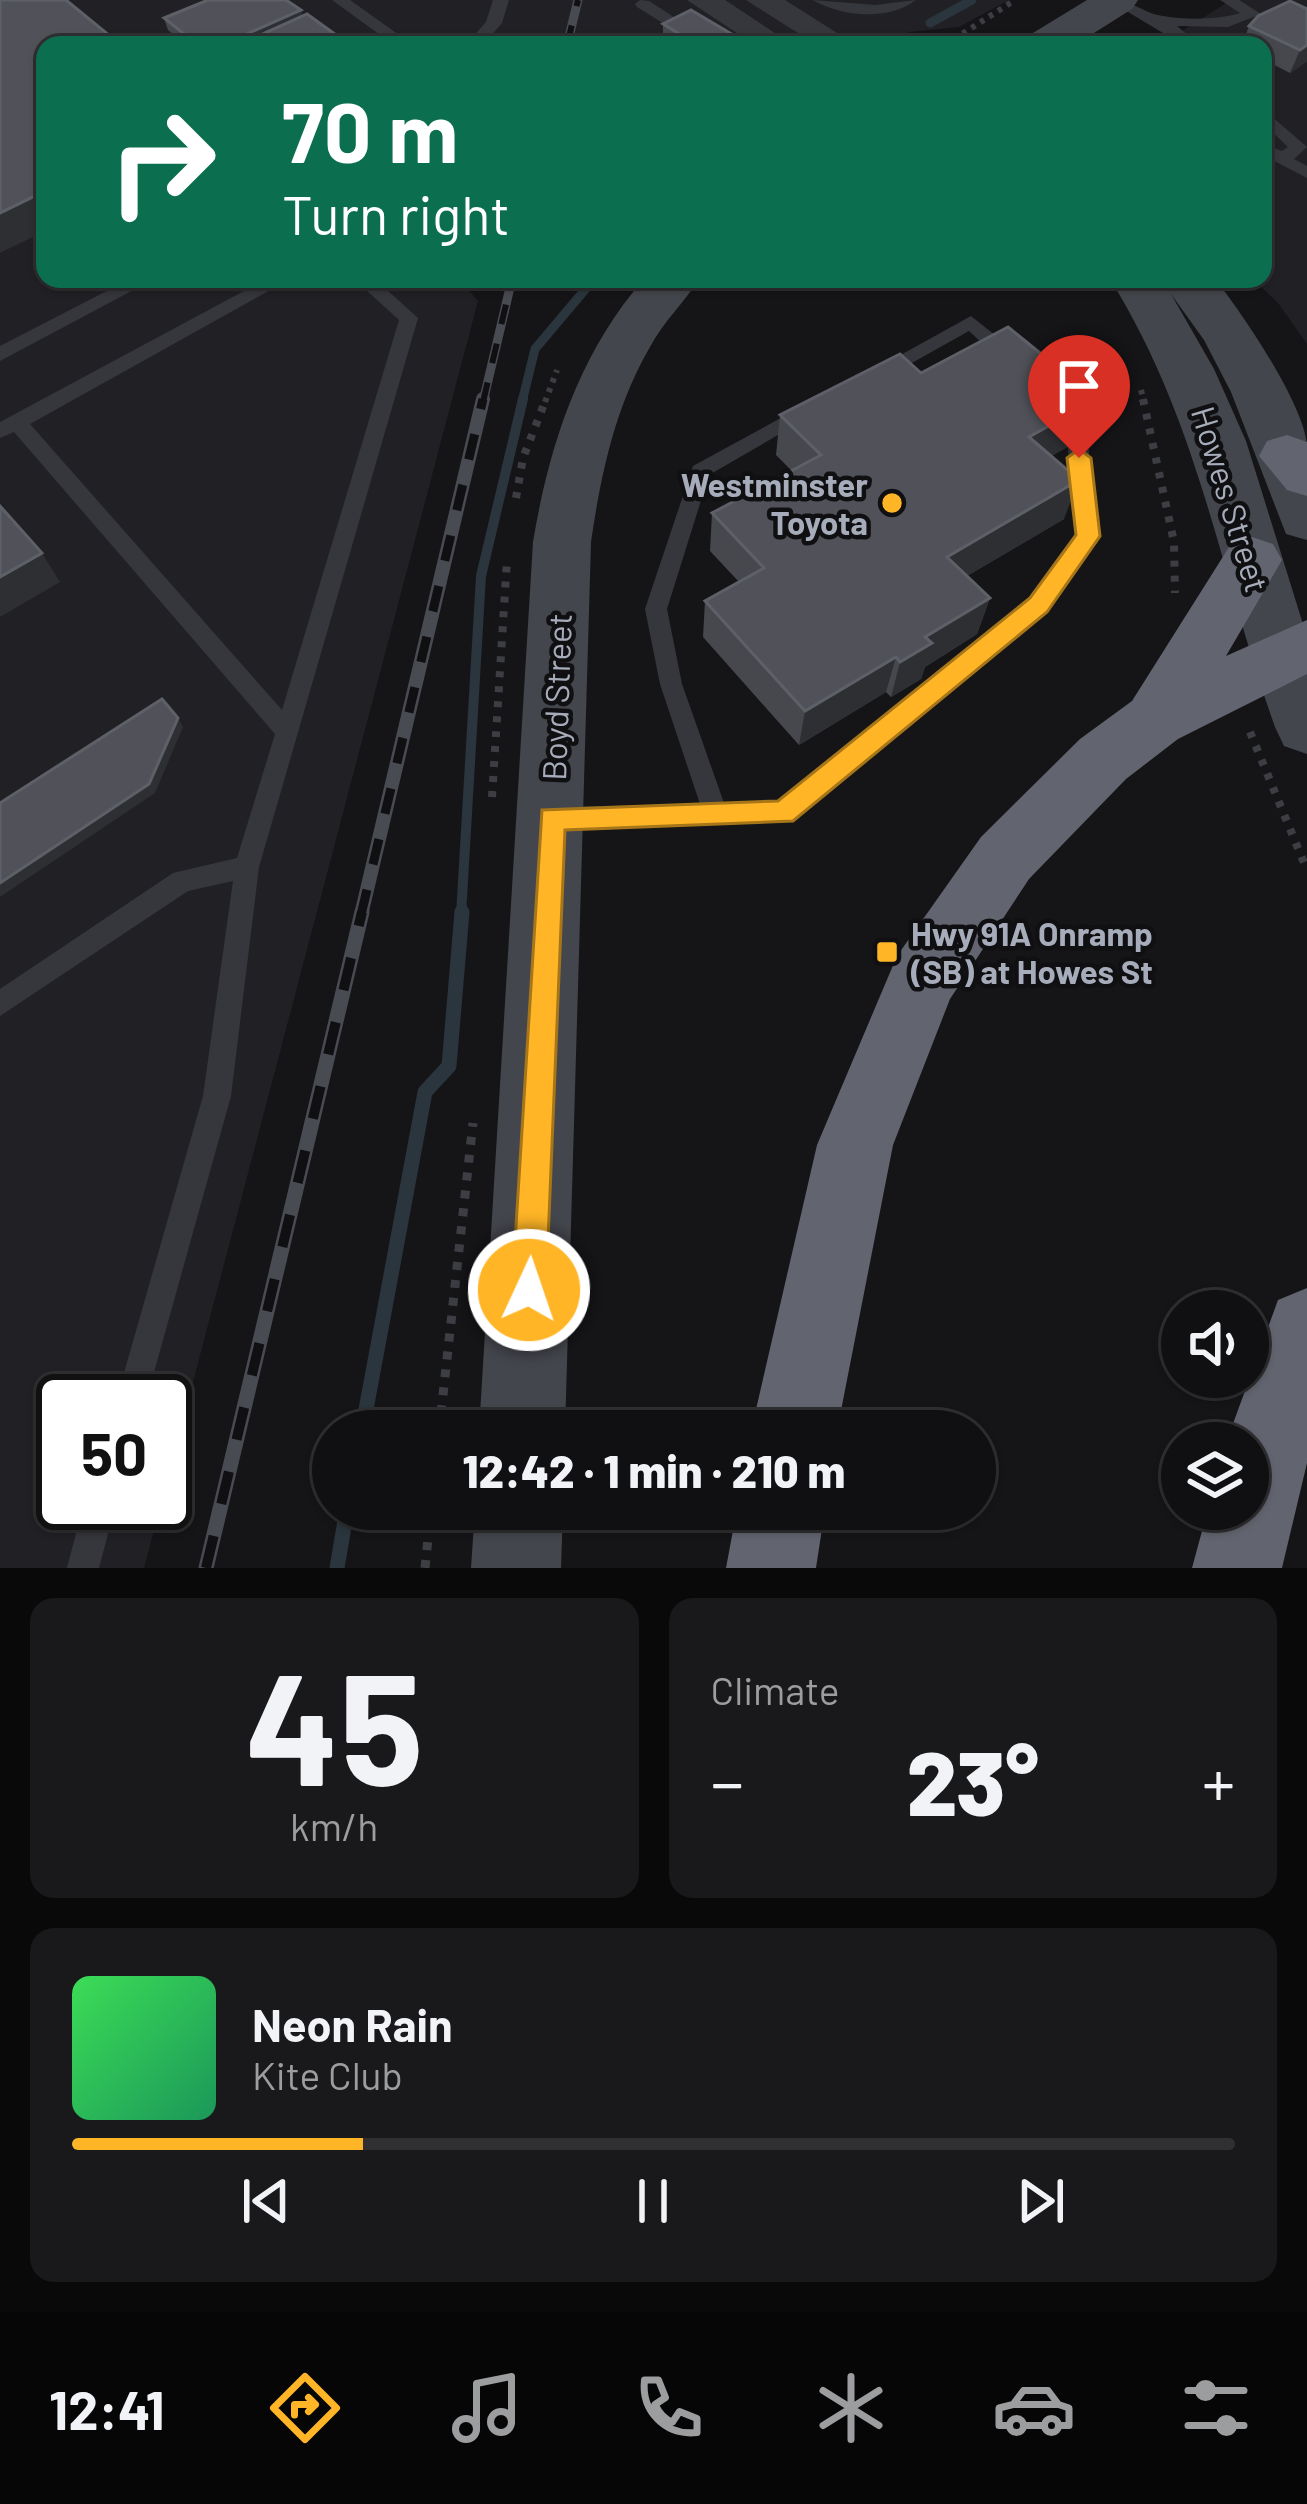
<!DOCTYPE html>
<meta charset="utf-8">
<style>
:root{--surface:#101012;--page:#19191b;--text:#f1f3f6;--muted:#9c9d9f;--line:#303032;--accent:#ffb526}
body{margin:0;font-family:Barlow,sans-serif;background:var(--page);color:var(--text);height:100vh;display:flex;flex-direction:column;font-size:45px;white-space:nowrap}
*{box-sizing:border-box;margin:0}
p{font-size:39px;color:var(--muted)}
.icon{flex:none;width:66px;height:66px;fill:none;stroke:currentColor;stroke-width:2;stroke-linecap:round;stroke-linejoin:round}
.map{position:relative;height:1568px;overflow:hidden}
.sheet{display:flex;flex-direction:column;gap:30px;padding:30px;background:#09090a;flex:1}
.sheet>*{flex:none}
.banner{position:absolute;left:36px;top:36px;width:1236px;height:252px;border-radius:24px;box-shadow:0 3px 9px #0004,0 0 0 3px var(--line);background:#0b6e4f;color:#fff;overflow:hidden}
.buttons{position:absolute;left:1161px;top:1290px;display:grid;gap:24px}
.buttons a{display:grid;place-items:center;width:108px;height:108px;border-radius:50%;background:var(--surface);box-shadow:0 3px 9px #0004,0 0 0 3px var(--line);font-size:60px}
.speed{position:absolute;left:36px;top:1374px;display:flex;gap:24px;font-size:60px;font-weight:700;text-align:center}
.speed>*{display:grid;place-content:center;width:156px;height:156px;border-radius:50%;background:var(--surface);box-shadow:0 3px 9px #0004,0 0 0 3px var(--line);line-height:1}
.speed .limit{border:6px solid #111;border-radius:18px;background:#fff;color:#111}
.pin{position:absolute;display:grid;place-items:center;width:102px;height:102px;color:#fff;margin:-123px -51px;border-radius:50% 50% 50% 0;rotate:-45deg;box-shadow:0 0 12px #0007}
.pin .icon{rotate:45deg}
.me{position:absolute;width:132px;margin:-66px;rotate:3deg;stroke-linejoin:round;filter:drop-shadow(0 0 9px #0008)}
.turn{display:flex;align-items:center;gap:42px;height:252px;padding:0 48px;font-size:54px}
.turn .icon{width:156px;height:156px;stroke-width:2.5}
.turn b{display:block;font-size:84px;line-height:102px}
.big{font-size:90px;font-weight:800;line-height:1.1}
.sheet .card{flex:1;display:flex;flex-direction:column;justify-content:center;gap:18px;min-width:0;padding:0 42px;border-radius:24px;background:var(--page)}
.sheet .dial{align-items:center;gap:0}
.dial b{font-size:156px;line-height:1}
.song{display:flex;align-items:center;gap:36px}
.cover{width:144px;height:144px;border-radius:18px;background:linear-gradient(135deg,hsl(130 70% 55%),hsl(150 70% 35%))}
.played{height:12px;border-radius:6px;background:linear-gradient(90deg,var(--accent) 25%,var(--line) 25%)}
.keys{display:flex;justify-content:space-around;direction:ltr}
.heat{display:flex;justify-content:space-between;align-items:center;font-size:66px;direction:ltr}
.sheet .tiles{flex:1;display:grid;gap:30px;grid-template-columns:1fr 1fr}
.card:last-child{grid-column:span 2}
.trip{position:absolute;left:312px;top:1410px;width:684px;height:120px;border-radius:60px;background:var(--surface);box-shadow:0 3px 9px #0004,0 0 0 3px var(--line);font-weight:800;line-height:120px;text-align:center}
.tabs{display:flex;height:192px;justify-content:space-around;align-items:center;background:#060607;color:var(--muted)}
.tabs .icon{width:84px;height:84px}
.tabs .active{color:var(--accent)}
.tabs b{font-size:54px;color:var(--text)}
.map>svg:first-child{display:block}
.built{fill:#212125}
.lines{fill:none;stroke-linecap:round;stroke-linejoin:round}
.stream-far2{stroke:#2a353d;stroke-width:9}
.stream-far1{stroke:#2a353d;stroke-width:10}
.stream{stroke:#2a353d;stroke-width:15}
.path-far2{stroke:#3c3e44;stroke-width:6;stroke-dasharray:4.5 6;stroke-linecap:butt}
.path-far1{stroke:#3c3e44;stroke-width:8;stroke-dasharray:6 9;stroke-linecap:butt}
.path{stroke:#3c3e44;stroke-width:9;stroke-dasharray:8 10;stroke-linecap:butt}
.lane{fill:#36373d;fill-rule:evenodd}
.street{fill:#36373d;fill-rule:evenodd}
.secondary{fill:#44464d;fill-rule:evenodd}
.highway{fill:#62656f;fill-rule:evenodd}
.rail-far2-casing{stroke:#494b52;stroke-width:9}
.rail-far1-casing{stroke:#494b52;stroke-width:14}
.rail-casing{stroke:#494b52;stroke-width:15}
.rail-far2{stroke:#101013;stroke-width:6;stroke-dasharray:20;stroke-linecap:butt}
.rail-far1{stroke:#101013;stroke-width:9;stroke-dasharray:26;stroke-linecap:butt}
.rail{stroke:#101013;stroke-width:10;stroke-dasharray:33;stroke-linecap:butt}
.wall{fill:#46484d}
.shaded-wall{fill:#2e2f33}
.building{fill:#515259;stroke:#5e6068;stroke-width:3}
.route{fill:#ffb526;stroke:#a67619;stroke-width:3}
.poi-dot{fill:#ffb526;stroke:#101013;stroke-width:4.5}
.labels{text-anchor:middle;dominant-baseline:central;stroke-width:9;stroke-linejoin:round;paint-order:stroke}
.poi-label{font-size:33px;font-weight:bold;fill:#a6acb9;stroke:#101013;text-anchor:end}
.street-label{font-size:33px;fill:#a6acb9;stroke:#101013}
</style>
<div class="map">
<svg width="1307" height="1568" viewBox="0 0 1307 1568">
<rect width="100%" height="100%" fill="#151518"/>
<path class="built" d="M0,0h1009l-50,27 -50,5 -27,13h-837v234h414l19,22 -313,1187v-87h-102v102h98l-17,65h-144z
M1231,0h76v344l-29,-41 -25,-24h10v-234h-103z"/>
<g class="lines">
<path class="stream-far2" d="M930,23l42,-23
M522,402l13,-53 59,-70"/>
<path class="stream-far1" d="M461,915l20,-339 42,-177"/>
<path class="stream" d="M362,1431l63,-339 24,-26 13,-154
M337,1568l10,-59"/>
<path class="path-far2" d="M945,45l70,-45
M1141,390l3,12
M545,402l12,-32"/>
<path class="path-far1" d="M1143,399l31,143 1,51
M516,498l7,-40 23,-59
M1250,732l57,138
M492,797l15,-237"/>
<path class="path" d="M439,1431l34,-308
M425,1568l6,-59"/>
<path class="lane" d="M332,0h18l63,45h-19z
M493,0h16l-7,23 -19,22h-17l20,-23z
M640,0l9,1 68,44h-19l-61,-38 -2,-3z
M813,0l62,5 41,-5c-28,21 -74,17 -103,0z
M1108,0c28,0 33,13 55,16 23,4 55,4 77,-3l-20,-13h19l22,14 -33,13 -51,-1 23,19h-17z
M1263,109l44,38 -13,12 13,7v12l-44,-23v-12l19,8 6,-4 -25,-24z
M130,279h24l-154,82v-15z
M266,279h24l-260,145 252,286 117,-390 -45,-41h21l43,39 -159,549 -28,229 -85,305h-30l87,-305 30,-215 -45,10 -188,125v-27l173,-116 64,-15 38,-124 -261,-302 -14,6v-16z
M971,316l44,35v10h-14l-32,-30 -84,47h-14l-3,-5z
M1064,402l21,17 14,117 -52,75 -255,208 -238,10 -9,-4 -3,-7 3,-7 9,-4 146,-3 -40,-120 -15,-75 48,-143 106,-58 7,-2 10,7 -107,62 -42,134 15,75 42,119 54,-1 253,-203 46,-64 -12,-113 -11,-13z
M84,1503h32l-17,65h-32z"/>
<path class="street" d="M687,0h38l68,45h-38z
M746,0h39l71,45h-39z"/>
<path class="secondary" d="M1087,0h51l-6,9 -57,36h-53l6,-9z
M644,279h55c-15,24 -36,43 -49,68 -35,60 -49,127 -59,195l-26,889h-86l54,-889c16,-96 46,-189 111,-263z
M1110,279h105c27,34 88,123 92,166 0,31 0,64 0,95l-21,-6 -55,-142 -27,-52 -33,-46 43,75 32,72 61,196v117l-23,-8 -9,-19c-56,-156 -75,-303 -165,-448z
M475,1509h88l-2,59h-90z"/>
<path class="highway" d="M1287,435l20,7v54l-20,-6 -28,-34 8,-15z
M1252,537l21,7 9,16 -56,96 81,-36v54l-129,65 -52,40 -97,100 -79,120 -57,146 -56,286h-86l66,-286 80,-189 84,-119 99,-98 52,-38 99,-157z
M1307,1288v175l-25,105h-90l16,-59h40v-66h-22l52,-143z
M737,1509h88l-9,59h-90z"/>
<defs>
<path id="rail-far2" d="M567,45l11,-45
M483,402l29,-123"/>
<path id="rail-far1" d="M361,915l122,-516"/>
<path id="rail" d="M206,1568l156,-656"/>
</defs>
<use href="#rail-far2" class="rail-far2-casing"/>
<use href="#rail-far1" class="rail-far1-casing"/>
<use href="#rail" class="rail-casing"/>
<use href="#rail-far2" class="rail-far2"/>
<use href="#rail-far1" class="rail-far1"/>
<use href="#rail" class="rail"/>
</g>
<path class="wall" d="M1307,9v52l-17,12 -27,-14v-14h-21l7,-19z
M301,10l1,6 48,29h-163l-19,-15 -4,-12z
M663,24l82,21h-82z
M921,373l142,11 25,20 -15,40 -22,12 13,63 -97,57 23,22 -13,36 -52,33 -4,12 -30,18 -5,-5 -87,53 -96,-108 2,-36 34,-19 -29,-31 2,-38 80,-42 -16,-16 4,-40z"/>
<path class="shaded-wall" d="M301,10l2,12 -52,23h-29z
M1307,45v16l-17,12 10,-23z
M45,191v40l-45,22v-40z
M1088,404l-15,40 -57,32 13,-39z
M1079,480l-15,39 -128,75 11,-37z
M42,553l18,29 -60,35v-40z
M990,598l-13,36 -52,33 -4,12 -30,18 9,-35 25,-25z
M896,657l-10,35 -87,53 6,-34z
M178,718l5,9 -28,66 -155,104v-14z"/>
<path class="building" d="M0,0h66l55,45h-76v146l-45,22z
M208,0h78l15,10 -79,35h-24l-34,-27z
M1290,1l17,8v36l-7,5 -51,-24 9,-10z
M691,10l54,32 -6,3h-42l-34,-21z
M307,14l43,31h-112z
M1008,327l58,47 -9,5 31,25 -59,33 50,43 -132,77 43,41 -65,39 7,6 -32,19 -4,-5 -91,54 -100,-110 59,-33 -52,-55 109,-58 -41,-40 120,-61 21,19z
M0,506l42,47 -42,24z
M162,699l16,19 -29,66 -149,99v-80z"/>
<path class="route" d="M1079,449l12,9 9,78 -53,76 -254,209 -228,9 -19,460 -5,12 -12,4 -12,-4 -5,-12 30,-480 236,-9 252,-203 46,-63 -9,-77z"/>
<g class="poi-dot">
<circle cx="892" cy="503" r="12"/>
<rect x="875" y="940" width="24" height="24" rx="6"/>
</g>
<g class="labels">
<g class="poi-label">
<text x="868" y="484">Westminster<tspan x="868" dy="38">Toyota</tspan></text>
<text x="911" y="933" text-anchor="start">Hwy 91A Onramp<tspan x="911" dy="38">(SB) at Howes St</tspan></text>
</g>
<g class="street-label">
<text transform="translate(1231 499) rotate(73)">Howes Street</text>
<text transform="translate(556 697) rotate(-88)">Boyd Street</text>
</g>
</g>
</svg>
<div class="buttons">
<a><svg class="icon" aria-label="sound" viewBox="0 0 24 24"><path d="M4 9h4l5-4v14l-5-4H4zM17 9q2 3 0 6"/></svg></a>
<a><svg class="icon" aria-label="layers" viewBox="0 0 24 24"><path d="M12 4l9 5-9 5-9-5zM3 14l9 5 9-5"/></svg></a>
</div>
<div class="speed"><div class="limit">50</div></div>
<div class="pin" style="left:1079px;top:458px;background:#d93025"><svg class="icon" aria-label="arrive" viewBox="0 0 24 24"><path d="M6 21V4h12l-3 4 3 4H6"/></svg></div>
<svg class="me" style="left:529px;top:1290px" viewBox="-20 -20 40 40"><circle r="17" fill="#ffb526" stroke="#fff" stroke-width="3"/><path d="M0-11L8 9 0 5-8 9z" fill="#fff"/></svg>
<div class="trip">12:42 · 1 min · 210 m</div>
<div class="banner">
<div class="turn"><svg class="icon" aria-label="right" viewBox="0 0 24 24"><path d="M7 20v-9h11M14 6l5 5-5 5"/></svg><div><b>70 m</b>Turn right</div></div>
</div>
</div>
<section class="sheet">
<div class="tiles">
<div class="card dial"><b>45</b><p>km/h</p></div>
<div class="card"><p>Climate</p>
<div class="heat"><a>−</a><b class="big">23°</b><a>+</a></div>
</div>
<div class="card">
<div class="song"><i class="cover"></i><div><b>Neon Rain</b><p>Kite Club</p></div></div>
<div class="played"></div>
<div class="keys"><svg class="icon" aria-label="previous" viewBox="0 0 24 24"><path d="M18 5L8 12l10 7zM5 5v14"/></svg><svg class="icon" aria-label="pause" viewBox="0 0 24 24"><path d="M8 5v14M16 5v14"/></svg><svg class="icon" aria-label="next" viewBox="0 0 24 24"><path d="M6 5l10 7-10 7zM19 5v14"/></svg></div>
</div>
</div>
</section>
<nav class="tabs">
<b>12:41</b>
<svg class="icon active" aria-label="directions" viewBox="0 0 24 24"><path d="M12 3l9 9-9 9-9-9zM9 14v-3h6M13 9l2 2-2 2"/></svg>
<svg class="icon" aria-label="music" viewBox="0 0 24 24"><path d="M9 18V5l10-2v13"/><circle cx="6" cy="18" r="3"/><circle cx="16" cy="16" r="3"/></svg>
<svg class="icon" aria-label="phone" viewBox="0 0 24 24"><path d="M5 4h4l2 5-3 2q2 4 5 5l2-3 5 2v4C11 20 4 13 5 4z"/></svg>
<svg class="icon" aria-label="climate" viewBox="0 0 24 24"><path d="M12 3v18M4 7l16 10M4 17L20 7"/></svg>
<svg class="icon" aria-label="car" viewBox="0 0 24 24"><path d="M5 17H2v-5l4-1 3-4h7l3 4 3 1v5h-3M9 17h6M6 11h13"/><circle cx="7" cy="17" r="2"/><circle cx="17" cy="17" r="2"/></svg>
<svg class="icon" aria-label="filters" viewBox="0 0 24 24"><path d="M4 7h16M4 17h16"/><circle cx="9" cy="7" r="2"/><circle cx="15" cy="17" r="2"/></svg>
</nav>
